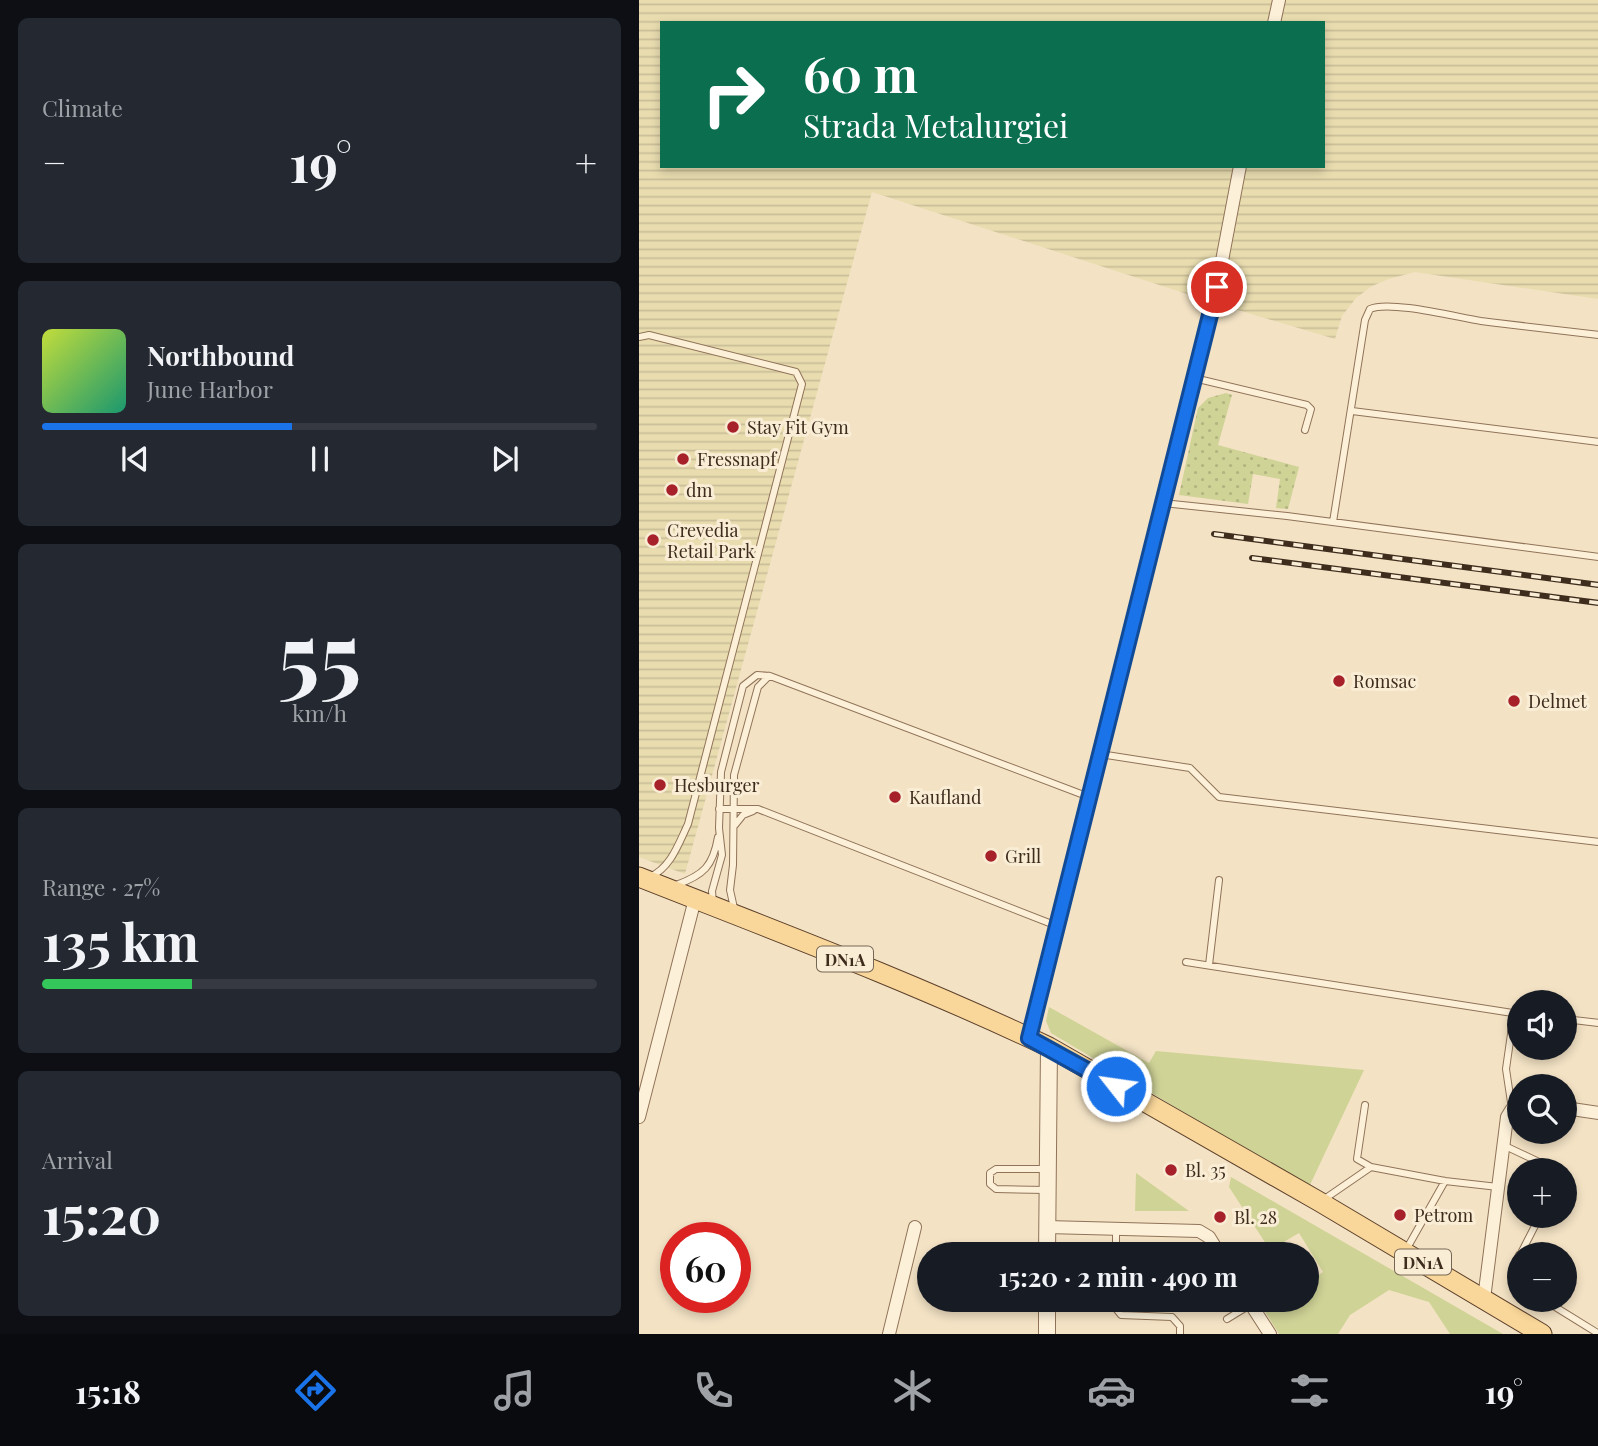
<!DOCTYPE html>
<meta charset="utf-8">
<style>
:root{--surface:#171b24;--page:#242831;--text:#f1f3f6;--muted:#9ea1a6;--line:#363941;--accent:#1a73e8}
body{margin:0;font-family:"Playfair Display",serif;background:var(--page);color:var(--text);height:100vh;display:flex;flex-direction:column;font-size:26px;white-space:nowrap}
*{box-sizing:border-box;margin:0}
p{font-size:23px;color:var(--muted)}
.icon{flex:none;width:38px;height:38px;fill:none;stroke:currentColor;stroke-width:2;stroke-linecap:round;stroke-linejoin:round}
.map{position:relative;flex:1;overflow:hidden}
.side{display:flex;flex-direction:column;gap:18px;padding:18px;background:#0d0f14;width:639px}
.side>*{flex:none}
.top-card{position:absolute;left:21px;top:21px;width:665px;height:147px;border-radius:0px;box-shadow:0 4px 10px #0003;background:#0b6e4f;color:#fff;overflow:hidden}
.controls{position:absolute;left:868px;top:990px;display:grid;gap:14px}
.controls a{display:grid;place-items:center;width:70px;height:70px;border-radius:50%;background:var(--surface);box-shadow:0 4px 10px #0003;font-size:35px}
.speed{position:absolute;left:21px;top:1222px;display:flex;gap:14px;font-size:35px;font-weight:700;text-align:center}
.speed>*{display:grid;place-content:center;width:91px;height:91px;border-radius:50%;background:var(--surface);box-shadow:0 4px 10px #0003;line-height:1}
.speed .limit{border:10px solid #d22;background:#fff;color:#111}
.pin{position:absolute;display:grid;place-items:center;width:60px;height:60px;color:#fff;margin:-30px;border:4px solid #fff;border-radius:50%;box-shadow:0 2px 7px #0007}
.me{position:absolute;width:77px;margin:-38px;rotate:300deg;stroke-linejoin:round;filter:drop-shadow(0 0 5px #0008)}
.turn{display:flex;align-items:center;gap:24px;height:147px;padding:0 28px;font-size:32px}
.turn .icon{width:91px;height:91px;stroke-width:2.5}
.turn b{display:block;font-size:49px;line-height:60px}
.big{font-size:52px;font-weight:700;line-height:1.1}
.side .card{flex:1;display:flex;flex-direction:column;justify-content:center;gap:10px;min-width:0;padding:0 24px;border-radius:10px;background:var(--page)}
.side .dial{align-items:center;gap:0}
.dial b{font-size:91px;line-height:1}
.song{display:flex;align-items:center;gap:21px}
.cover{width:84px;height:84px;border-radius:10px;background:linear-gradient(135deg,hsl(70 70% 55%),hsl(160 70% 35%))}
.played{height:7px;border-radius:4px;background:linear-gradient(90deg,var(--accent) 45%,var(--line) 45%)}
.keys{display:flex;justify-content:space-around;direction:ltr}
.heat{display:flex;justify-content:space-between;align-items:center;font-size:38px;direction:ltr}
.charge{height:10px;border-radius:5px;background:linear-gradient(90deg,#34c759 27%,var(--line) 0)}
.trip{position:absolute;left:278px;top:1242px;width:402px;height:70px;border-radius:35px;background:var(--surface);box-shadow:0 4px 10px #0003;font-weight:700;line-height:70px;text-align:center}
.dock{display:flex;height:112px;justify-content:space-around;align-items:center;background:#090b0e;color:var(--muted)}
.dock .icon{width:49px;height:49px}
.dock .active{color:var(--accent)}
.dock b{font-size:32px;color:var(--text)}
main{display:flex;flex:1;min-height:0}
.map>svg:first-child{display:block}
.farmland{fill:url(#farmland-rules);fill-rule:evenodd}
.grass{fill:url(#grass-dots)}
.green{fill:#cfd396}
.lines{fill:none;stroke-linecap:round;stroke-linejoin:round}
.service-casing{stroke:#907358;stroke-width:8}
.minor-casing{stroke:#907358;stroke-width:14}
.tertiary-casing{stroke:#907358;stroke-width:18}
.primary-casing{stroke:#5d412c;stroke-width:21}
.service{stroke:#fcf0d9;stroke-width:6}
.minor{stroke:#fcf0d9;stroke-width:12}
.tertiary{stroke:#fcf0d9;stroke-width:16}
.primary{stroke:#f9d699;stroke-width:19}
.rail-casing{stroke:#3e2c1d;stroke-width:6}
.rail{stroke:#f9edd5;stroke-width:3.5;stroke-dasharray:10;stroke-linecap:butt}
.route-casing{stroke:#114b97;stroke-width:18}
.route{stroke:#1a73e8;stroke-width:12}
.poi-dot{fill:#a62129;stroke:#f9edd5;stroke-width:2.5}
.labels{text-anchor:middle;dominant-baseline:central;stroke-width:6;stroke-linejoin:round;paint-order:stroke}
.shield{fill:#f9edd5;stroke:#766654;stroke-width:2}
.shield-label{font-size:16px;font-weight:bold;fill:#3e2c1d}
.poi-label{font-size:18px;fill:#3e2c1d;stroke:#f9edd5;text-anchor:start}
</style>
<main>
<section class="side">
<div class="card"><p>Climate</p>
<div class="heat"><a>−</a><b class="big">19°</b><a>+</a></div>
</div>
<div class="card">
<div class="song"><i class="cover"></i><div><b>Northbound</b><p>June Harbor</p></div></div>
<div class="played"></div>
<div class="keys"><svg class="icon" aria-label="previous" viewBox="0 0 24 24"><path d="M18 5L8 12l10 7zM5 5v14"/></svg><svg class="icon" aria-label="pause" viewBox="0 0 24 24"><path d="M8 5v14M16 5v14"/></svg><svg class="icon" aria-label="next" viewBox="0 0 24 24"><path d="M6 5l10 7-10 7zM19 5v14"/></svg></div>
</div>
<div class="card dial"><b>55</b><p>km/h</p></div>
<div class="card"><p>Range · 27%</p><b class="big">135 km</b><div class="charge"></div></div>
<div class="card"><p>Arrival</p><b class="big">15:20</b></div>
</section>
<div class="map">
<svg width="960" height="1334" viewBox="0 0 960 1334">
<defs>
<pattern id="farmland-rules" width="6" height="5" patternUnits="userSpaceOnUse" patternTransform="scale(1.75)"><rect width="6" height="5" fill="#e9ddb0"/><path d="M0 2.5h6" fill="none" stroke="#c9be97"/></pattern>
<pattern id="grass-dots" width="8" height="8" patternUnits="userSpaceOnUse" patternTransform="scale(1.75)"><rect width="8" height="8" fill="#cfd396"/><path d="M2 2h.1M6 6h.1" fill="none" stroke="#b3b581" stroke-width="1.8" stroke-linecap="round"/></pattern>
</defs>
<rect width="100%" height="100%" fill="#f3e2c4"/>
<path class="farmland" d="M0,0h959v299l-183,-27 -26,7 -17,7 -16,12 -14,18 -7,23 -114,-34 -349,-113 -187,682 -46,-17zM23,23h661v143h-661z"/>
<path class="grass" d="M587,393l6,2 -14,50 81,22 -11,42 -12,-1 4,-29 -27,-5 -5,30 -69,-9 19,-87 10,-10z"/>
<path class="green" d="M410,1007l100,56 7,-12 208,19 -55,117 -258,-154 -5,-12z
M497,1173l53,38h-54z
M592,1177l272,157h-53l-21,-32 -40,-12 -39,25 -12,19h-59l-15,-24 15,-10h28l1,-18 15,-10 -24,-39 -29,17 -41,-63z"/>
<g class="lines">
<defs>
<path id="service" d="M0,337l10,-2 147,37 6,12 -114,440c-10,21 -17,43 -38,53
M555,378l113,27 4,4 -6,21
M713,411l247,31
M524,503l124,13 312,41
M694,522l32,-202 5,-11c19,-9 86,8 111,12 39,5 78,9 118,14
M461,754l90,14 29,29 380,45
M80,809h39l299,117
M96,825l8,-10 10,-4
M37,885c28,-10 37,-19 42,-48
M74,903l-1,-12 10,-36 -3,-27 2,-56 22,-86 14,-11 13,1 319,121
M95,908l-4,-18 3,-25 1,-90 24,-88 11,-11
M547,962l333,52
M570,965l10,-85
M926,1019l34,4
M726,1105l-8,54 14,8
M873,1109l-6,-40 8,-56
M864,1145l55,26
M407,1190l-50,-1 -6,-5v-11l6,-4h50
M684,1200l48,-33 74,14 53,6
M767,1250l39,-69
M477,1255v-26
M880,1255c-6,12 -11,20 0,30
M881,1255l20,-39
M668,1270l5,-3
M476,1300l2,10 4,5 51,2 8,9v8
M905,1300l55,34
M588,1319l31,-19"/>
<path id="minor" d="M635,23l5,-23
M390,1038l188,-751 23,-121
M926,1108l34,5
M0,1117l56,-218
M408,1227l152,4 10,6 11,18
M845,1299l23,-182 5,-8 7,-5
M609,1300l22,34
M250,1334l26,-107"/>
<path id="tertiary" d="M408,1255l2,-208
M408,1334v-34"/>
<path id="primary" d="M0,877c137,54 276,106 410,170l271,155 222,132"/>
</defs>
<use href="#service" class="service-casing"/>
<use href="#minor" class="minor-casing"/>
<use href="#tertiary" class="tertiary-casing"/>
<use href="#primary" class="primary-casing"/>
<use href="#service" class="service"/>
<use href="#minor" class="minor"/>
<use href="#tertiary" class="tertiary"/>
<use href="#primary" class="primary"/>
<defs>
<path id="rail" d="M575,534l385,51
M613,558l347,45"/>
</defs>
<use href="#rail" class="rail-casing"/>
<use href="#rail" class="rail"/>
</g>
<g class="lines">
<defs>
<path id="route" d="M477,1086l-87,-48 188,-751"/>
</defs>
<use href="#route" class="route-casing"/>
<use href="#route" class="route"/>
</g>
<g class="poi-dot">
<circle cx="94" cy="427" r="7"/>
<circle cx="44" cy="459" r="7"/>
<circle cx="33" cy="490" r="7"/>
<circle cx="14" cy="540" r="7"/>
<circle cx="700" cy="681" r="7"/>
<circle cx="875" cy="701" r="7"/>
<circle cx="21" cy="785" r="7"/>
<circle cx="256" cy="797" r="7"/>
<circle cx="352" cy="856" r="7"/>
<circle cx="532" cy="1170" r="7"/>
<circle cx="761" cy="1215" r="7"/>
<circle cx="581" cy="1217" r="7"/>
</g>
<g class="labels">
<g class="shield">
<rect x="178" y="946.5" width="56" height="25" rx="5"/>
<rect x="756" y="1249.5" width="56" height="25" rx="5"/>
</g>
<g class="shield-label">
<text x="206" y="959">DN1A</text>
<text x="784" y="1262">DN1A</text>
</g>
<g class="poi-label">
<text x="108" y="427">Stay Fit Gym</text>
<text x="58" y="459">Fressnapf</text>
<text x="47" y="490">dm</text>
<text x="28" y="530">Crevedia<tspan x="28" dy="21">Retail Park</tspan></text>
<text x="714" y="681">Romsac</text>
<text x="889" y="701">Delmet</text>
<text x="35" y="785">Hesburger</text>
<text x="270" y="797">Kaufland</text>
<text x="366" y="856">Grill</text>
<text x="546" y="1170">Bl. 35</text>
<text x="775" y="1215">Petrom</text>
<text x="595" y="1217">Bl. 28</text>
</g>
</g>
</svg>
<div class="controls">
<a><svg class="icon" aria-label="sound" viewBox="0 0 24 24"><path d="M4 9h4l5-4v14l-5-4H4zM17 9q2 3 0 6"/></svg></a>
<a><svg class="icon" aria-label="search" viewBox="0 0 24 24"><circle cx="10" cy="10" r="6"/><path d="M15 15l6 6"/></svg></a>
<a>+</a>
<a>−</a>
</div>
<div class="speed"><div class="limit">60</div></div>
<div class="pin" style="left:578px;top:287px;background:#d93025"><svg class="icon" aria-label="arrive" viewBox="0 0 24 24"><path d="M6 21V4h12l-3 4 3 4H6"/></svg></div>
<svg class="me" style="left:477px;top:1086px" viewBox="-20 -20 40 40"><circle r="17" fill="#1a73e8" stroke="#fff" stroke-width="3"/><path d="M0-11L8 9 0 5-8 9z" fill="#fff"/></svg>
<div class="trip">15:20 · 2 min · 490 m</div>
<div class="top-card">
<div class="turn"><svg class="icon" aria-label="right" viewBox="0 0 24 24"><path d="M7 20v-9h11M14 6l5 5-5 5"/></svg><div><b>60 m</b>Strada Metalurgiei</div></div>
</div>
</div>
</main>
<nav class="dock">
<b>15:18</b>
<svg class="icon active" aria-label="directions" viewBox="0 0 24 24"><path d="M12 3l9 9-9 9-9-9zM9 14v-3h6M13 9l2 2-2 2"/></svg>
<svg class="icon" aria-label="music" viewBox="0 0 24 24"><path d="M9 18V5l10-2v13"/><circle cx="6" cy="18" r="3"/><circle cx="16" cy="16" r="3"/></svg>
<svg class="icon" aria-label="phone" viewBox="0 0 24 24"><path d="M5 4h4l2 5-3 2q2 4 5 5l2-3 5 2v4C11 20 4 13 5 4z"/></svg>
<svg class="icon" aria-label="climate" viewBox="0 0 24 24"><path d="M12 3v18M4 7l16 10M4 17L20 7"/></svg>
<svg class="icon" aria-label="car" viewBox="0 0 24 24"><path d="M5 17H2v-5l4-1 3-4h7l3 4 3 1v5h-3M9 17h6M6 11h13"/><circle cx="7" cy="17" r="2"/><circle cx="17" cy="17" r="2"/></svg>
<svg class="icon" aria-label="filters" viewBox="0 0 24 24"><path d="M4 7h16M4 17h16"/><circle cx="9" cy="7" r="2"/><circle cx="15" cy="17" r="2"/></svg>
<b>19°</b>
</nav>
